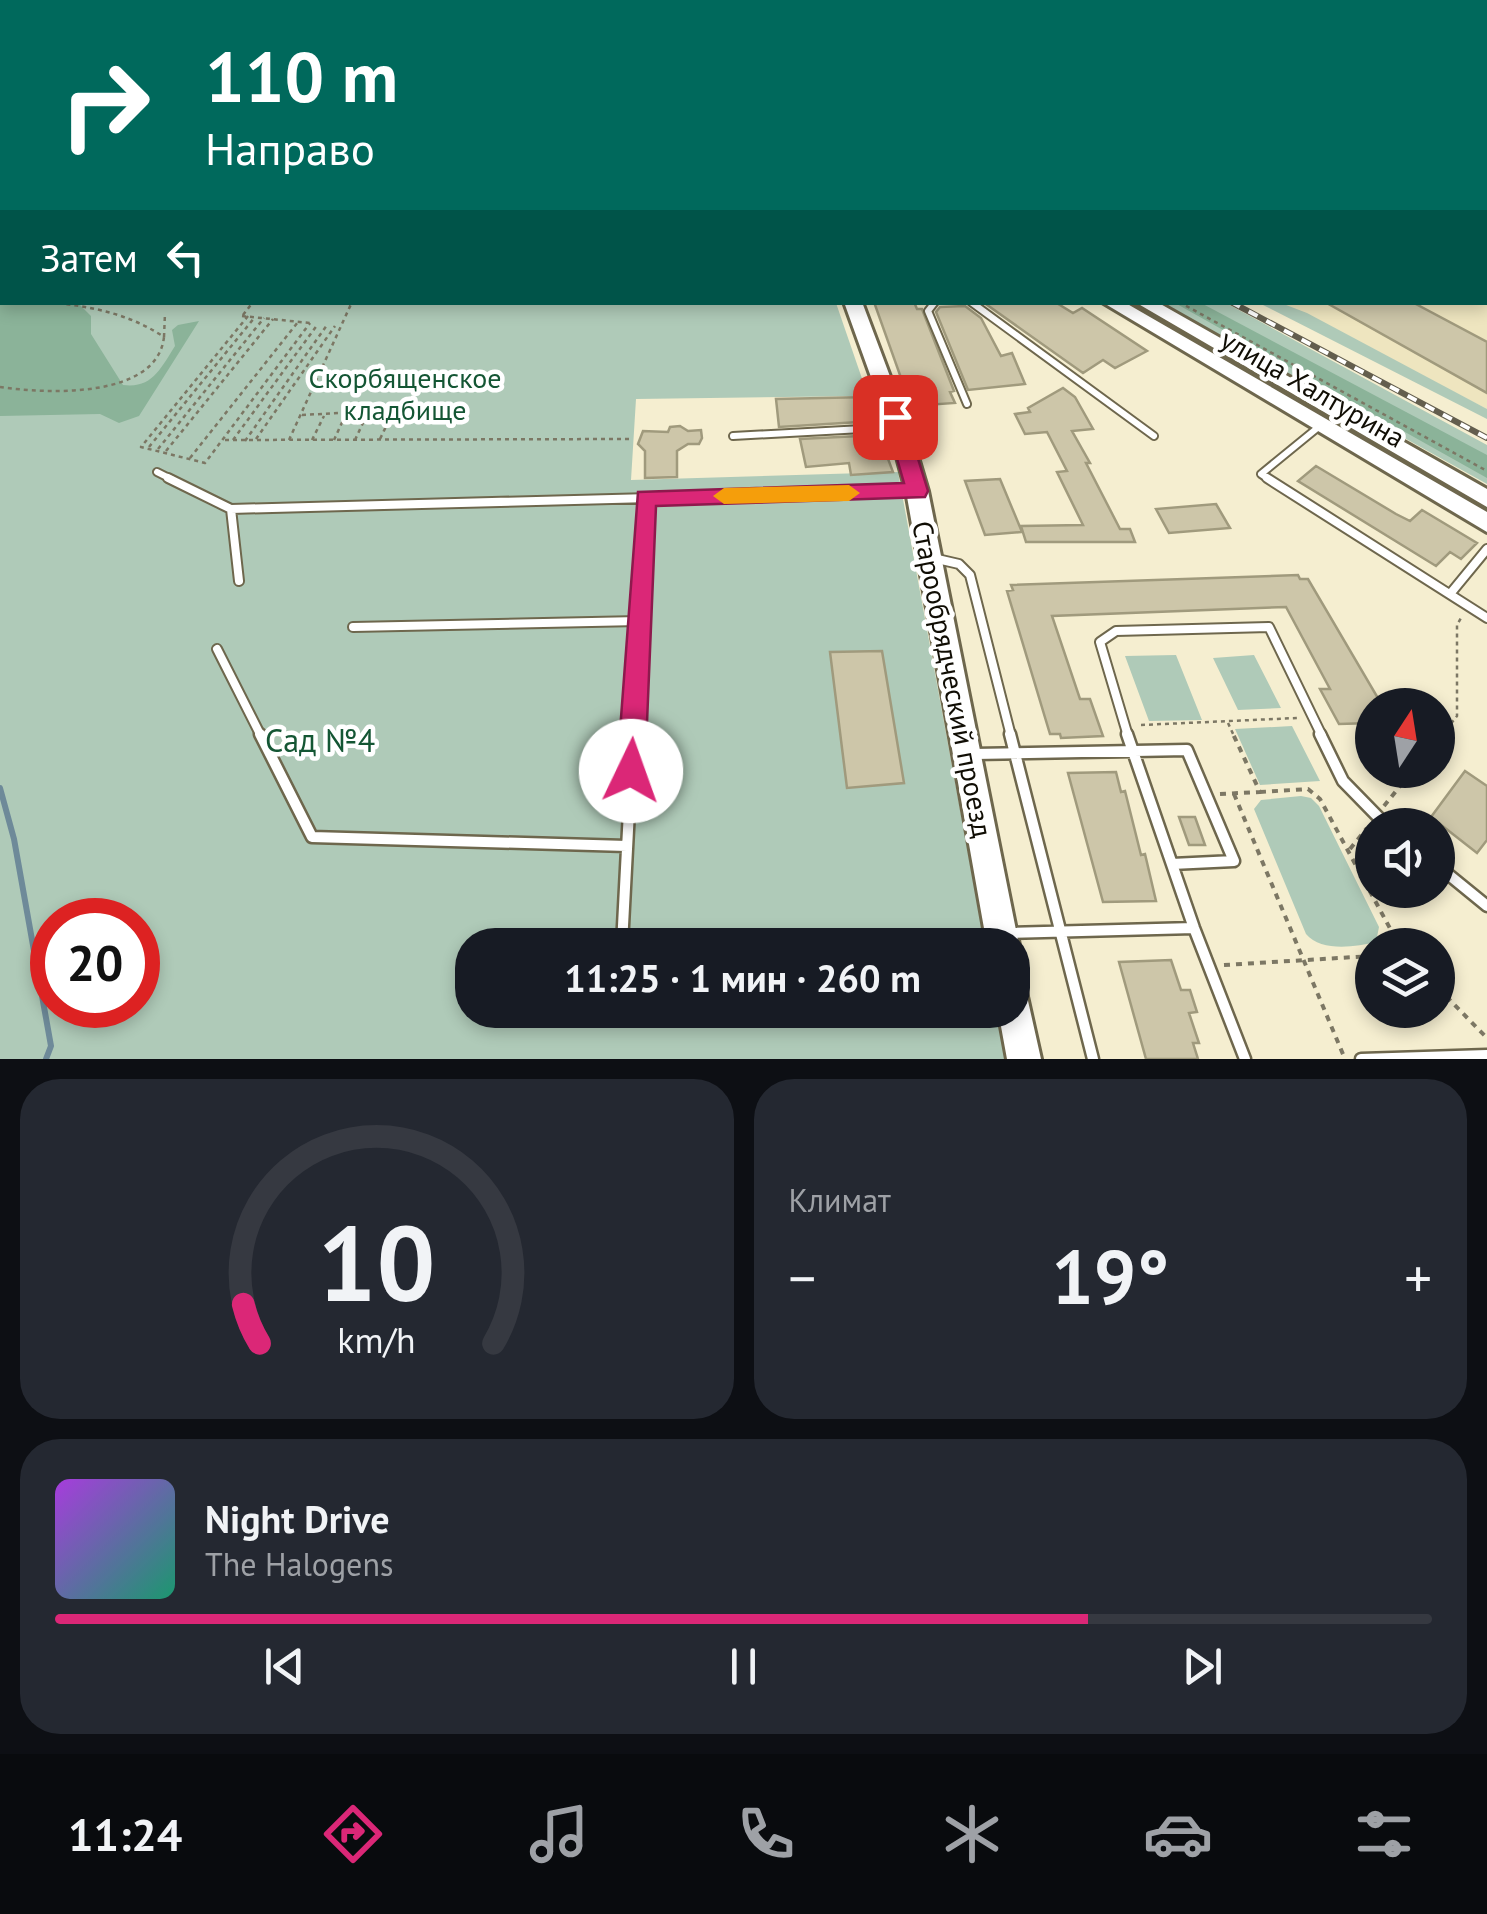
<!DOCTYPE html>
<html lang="ru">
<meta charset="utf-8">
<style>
:root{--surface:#171b24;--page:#242831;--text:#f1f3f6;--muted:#9ea1a6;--line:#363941;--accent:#db2777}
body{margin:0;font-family:"PT Sans",sans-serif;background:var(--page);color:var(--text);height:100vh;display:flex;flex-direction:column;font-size:38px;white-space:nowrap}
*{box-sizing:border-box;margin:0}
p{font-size:32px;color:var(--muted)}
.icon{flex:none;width:55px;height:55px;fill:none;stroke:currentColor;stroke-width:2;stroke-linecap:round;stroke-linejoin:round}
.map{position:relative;height:1059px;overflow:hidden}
.drawer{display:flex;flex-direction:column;gap:20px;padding:20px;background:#0d0f14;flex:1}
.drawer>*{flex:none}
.top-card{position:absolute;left:0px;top:0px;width:1488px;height:305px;box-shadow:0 5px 15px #0003;background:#00695c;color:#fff;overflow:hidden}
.needle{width:65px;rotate:12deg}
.tools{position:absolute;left:1355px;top:688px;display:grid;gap:20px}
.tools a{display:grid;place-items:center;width:100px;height:100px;border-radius:50%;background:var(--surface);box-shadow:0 5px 15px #0003;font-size:50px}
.speed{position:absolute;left:30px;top:898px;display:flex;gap:20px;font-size:50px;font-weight:700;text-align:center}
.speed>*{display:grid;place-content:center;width:130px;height:130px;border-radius:50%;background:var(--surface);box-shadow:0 5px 15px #0003;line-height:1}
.speed .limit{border:15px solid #d22;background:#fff;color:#111}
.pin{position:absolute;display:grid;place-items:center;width:85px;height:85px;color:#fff;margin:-42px;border-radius:20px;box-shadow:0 5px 15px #0006}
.me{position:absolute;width:110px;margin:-55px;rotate:3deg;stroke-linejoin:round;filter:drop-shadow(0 0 8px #0008)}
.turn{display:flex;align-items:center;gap:35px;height:210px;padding:0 40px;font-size:45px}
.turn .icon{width:130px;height:130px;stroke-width:2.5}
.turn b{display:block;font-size:70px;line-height:85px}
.then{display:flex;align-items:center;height:95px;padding:0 40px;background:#0003;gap:20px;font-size:38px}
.big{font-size:75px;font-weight:800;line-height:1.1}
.drawer .widget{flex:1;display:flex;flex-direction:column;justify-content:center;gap:15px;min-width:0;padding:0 35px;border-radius:40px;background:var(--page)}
.drawer .dial{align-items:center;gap:0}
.dial svg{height:260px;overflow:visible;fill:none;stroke:var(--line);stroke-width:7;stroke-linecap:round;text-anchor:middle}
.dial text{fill:var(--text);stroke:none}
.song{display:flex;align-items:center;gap:30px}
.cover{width:120px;height:120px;border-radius:15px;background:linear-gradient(135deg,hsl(280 70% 55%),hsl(160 70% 35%))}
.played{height:10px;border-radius:5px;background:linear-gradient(90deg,var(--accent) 75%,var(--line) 75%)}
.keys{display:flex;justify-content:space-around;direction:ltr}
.heat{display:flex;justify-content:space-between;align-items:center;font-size:55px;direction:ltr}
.drawer .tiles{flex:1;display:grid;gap:20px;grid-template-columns:1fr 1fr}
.widget:last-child{grid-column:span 2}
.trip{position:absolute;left:455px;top:928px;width:575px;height:100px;border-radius:40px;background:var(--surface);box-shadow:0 5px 15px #0003;font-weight:800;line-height:100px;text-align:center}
.tab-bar{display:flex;height:160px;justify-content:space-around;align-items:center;background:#090b0e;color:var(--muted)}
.tab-bar .icon{width:70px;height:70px}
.tab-bar .selected{color:var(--accent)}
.tab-bar b{font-size:45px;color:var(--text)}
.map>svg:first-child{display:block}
.built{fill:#eee5bf}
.green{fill:#afcab8;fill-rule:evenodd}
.forest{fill:#8bb399}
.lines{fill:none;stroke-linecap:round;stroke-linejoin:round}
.stream{stroke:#6e8a99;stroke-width:6}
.building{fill:#cdc6a9;stroke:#a09a7d;stroke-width:2.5}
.lane-far2-casing{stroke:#6e674d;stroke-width:10}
.lane-far1-casing{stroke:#6e674d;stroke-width:12}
.lane-casing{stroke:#6e674d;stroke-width:15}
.secondary-casing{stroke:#6e674d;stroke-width:6}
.path-far1{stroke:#7c7764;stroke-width:2.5;stroke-dasharray:4 4;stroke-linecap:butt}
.path{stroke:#7c7764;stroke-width:4;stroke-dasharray:6 6;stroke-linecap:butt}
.lane-far2{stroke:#fff;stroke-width:6}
.lane-far1{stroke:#fff;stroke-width:8}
.lane{stroke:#fff;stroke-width:10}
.secondary{fill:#fff;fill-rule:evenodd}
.rail-casing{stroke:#635e4e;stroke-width:6}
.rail{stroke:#fff;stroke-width:4;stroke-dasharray:10;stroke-linecap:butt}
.route{fill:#db2777;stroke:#8e194d;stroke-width:2.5}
.slow{fill:#f59e0b}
.labels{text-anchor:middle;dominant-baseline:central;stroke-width:9;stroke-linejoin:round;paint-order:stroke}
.park-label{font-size:28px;fill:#145634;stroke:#fff}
.street-label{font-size:28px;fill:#100d04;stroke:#fff}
.near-park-label{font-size:32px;fill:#145634;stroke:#fff}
</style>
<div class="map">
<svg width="1487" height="1059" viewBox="0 0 1487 1059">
<rect width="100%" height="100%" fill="#f5eed0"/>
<path class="built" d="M1485,135l2,1v273l-206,-106 204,-1z"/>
<path class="green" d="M0,178l2,124 834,1 32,93 -232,3 -5,81 267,-8 87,473h-513v65h525l10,49h-1007zM52,920h86v85h-86z
M1120,303h13l354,201v12z
M1162,303h64l261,142v39z
M1259,303h22l26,10 180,96v10z
M1176,655l26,65 -53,1 -24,-65z
M1254,655l27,53 -43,2 -25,-52z
M1292,726l28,55 -60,4 -25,-56z
M1301,796l10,2 8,8 60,121 -3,15c-21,5 -55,10 -70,-8l-52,-125 7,-9z"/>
<path class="forest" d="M0,294l2,8 76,1 13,13v18l32,51c29,4 38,-17 52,-39l-3,-16 6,-5 21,-4 -60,95 -20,7 -19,-9 -100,2z
M1175,303h26l286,152v23z"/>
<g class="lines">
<path class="stream" d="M0,788l14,51 37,207 -5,13"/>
</g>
<path class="building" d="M874,302h40l3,7h5l32,82 -4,1 5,11 -44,3z
M983,302h72l18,11 9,-5 65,43 -32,17 -12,-8 -20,13z
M1325,302h87l75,40v51z
M965,306l16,12 20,38 11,-3 13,31 -57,6 -32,-78 4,-5z
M1063,388l12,9 18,32 -21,2 18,32h-4l34,66h10l5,13h-109l-5,-16 62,-1 -26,-53 10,-1 -20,-39 -22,2 -10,-20 15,-2 -2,-4z
M869,397l6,24 -96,6 -3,-28z
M680,426l8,5 13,-1 1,8 -3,6h-11l-11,7v26l-32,1v-27l-7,-7 5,-13 25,1 2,-5z
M879,435l14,37 -42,3 -2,-12 -43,4 -6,-28z
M1316,466l80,48 14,7 12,-11 55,33 -16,16 -11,-7 -14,14 -138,-85z
M1000,479l22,53 -37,3 -20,-54z
M1216,504l14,24 -61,5 -13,-24z
M1298,575l2,4h8l74,126h-10v18l-33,1 -19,-35h10l-44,-82 -234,9 28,83h10l13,37 -42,2 -1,-4h-10l-43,-143 6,-1 -2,-5z
M882,651l22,132 -57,5 -17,-136z
M1465,771l22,15v54l-10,13 -46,-36z
M1116,772l5,20 4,-1 16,64 4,-1 11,47 -53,1 -35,-129z
M1179,817h16l10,28h-16z
M1171,960l10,30h9l7,22 -8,1 10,30h-6l5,16h-52l-27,-97z"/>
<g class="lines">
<defs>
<path id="lane-far2" d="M935,302l-7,9 39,93
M971,302l183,134
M733,436l166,-9
M157,472l16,8
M1270,480l-9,-6 60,-49"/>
<path id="lane-far1" d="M168,478l63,31 681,-18
M1267,478l220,140
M231,509l8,72
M933,558l26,6 11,11 41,161
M1450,594l37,-45
M353,627l286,-6
M217,649l44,87
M633,736l13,-238
M1128,736l-28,-94 16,-11 153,-4 53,109"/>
<path id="lane" d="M260,734l52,103 315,9
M1010,734l83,325
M1127,734l67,194 51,131
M1320,734l23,47 43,44
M974,754l213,-4 47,111 -62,3
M1438,866l49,40
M1010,933l184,-5
M622,945l11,-211
M618,1015l1,-5
M1361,1059l126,-4"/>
<path id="secondary" d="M1485,119h2v9h-2z
M844,302h18l47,125 19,64 91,454 -7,12v-12h-25l-81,-454 -17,-64z
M1102,302h22l363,210v20z
M1135,302h22l330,187v18z
M1012,979l12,4 17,76h-34l-9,-49h14z"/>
</defs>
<use href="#lane-far2" class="lane-far2-casing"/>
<use href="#lane-far1" class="lane-far1-casing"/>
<use href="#lane" class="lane-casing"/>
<use href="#secondary" class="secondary-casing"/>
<path class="path-far1" d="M1179,302l308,169
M243,315l10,-13
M242,316l68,7
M248,316l-107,131 64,16 105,-140
M164,337l1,-24
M0,387c47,7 157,12 164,-50 -36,-24 -75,-31 -117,-35
M302,415l92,-5 -15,31
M256,439l79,-113
M225,440l405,-1
M233,440l85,-116
M289,440l63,-138
M312,440l12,-24
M334,440l11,-24
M355,440l14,-30
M245,441l82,-116
M149,447l106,-130
M158,449l106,-131
M166,451l107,-132
M190,458l108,-136
M1228,723l6,13
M1141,725l156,-7
M1441,736l16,-20v-91l5,-9"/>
<path class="path" d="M1438,740l5,-6
M1260,792l48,-3 12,10 79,146
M1220,794l40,-2 -27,-58
M1234,794l111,265
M1384,806l29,-36
M1350,849l17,-21
M1224,965l148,-9
M1438,988l49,50"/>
<use href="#lane-far2" class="lane-far2"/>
<use href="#lane-far1" class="lane-far1"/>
<use href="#lane" class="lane"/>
<use href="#secondary" class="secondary"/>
<defs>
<path id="rail" d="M1231,302l256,136"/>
</defs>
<use href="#rail" class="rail-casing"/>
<use href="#rail" class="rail"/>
</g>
<linearGradient id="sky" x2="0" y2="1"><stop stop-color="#87b8e2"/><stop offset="0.44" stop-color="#faf7ea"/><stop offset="1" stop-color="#faf7ea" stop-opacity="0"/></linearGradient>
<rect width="1487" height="264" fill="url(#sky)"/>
<path class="route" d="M895,410l10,7 23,74 -3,6 -269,9 -11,265 -4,10 -10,4 -10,-4 -4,-10 21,-279 266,-9 -19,-66z"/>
<path class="slow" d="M849,485l11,8 -11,8 -125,3 -11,-8 11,-8z"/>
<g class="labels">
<g class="park-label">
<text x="405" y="377">Скорбященское<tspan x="405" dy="32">кладбище</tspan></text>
</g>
<g class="street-label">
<text transform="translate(1313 388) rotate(30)">улица Халтурина</text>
<text transform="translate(953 679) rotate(79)">Старообрядческий проезд</text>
</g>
<g class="near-park-label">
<text x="320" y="740">Сад №4</text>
</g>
</g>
</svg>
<div class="tools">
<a><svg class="needle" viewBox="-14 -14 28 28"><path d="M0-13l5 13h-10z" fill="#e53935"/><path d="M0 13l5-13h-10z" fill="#9ea1a6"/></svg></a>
<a><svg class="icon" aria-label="sound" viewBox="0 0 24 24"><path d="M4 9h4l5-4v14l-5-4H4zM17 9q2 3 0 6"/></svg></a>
<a><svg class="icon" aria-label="layers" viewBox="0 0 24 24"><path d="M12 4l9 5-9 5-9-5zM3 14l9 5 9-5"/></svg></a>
</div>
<div class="speed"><div class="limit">20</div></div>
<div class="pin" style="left:895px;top:417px;background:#d93025"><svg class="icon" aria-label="arrive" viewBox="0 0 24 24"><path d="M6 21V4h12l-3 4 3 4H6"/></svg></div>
<svg class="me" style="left:631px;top:771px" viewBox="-20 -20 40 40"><circle r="19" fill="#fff"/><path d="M0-13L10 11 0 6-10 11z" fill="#db2777"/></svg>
<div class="trip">11:25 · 1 мин · 260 m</div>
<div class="top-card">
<div class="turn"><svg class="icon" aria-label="right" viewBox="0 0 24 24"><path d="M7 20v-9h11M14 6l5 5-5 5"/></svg><div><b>110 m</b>Направо</div></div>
<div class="then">Затем<svg class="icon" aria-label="left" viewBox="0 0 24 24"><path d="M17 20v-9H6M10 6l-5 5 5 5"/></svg></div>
</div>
</div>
<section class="drawer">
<div class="tiles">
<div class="widget dial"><svg viewBox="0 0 100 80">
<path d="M14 69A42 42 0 1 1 86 69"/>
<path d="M14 69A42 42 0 0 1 9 57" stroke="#db2777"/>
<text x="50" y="56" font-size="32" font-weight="700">10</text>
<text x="50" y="72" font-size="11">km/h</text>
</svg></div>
<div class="widget"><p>Климат</p>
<div class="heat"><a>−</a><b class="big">19°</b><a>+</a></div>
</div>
<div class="widget">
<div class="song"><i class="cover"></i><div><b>Night Drive</b><p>The Halogens</p></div></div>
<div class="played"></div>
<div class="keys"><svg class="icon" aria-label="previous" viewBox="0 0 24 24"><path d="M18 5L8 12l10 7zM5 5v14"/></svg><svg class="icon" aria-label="pause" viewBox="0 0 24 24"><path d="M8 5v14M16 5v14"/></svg><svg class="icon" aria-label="next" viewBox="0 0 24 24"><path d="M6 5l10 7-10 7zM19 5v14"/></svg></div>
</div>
</div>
</section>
<nav class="tab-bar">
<b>11:24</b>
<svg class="icon selected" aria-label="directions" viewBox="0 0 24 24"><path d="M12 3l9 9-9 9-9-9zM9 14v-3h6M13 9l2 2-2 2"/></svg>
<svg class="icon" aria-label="music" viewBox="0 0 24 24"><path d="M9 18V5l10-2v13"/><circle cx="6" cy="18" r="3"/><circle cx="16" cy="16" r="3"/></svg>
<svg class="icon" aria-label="phone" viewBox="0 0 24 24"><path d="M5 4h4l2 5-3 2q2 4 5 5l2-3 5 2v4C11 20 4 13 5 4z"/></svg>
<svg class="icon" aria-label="climate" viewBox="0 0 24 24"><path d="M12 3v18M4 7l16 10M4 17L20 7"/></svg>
<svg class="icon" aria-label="car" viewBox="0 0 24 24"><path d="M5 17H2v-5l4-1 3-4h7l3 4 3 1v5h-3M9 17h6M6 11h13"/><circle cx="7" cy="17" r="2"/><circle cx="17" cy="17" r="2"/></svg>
<svg class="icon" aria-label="filters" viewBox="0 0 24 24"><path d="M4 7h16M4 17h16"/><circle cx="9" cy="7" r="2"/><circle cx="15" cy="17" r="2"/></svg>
</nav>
